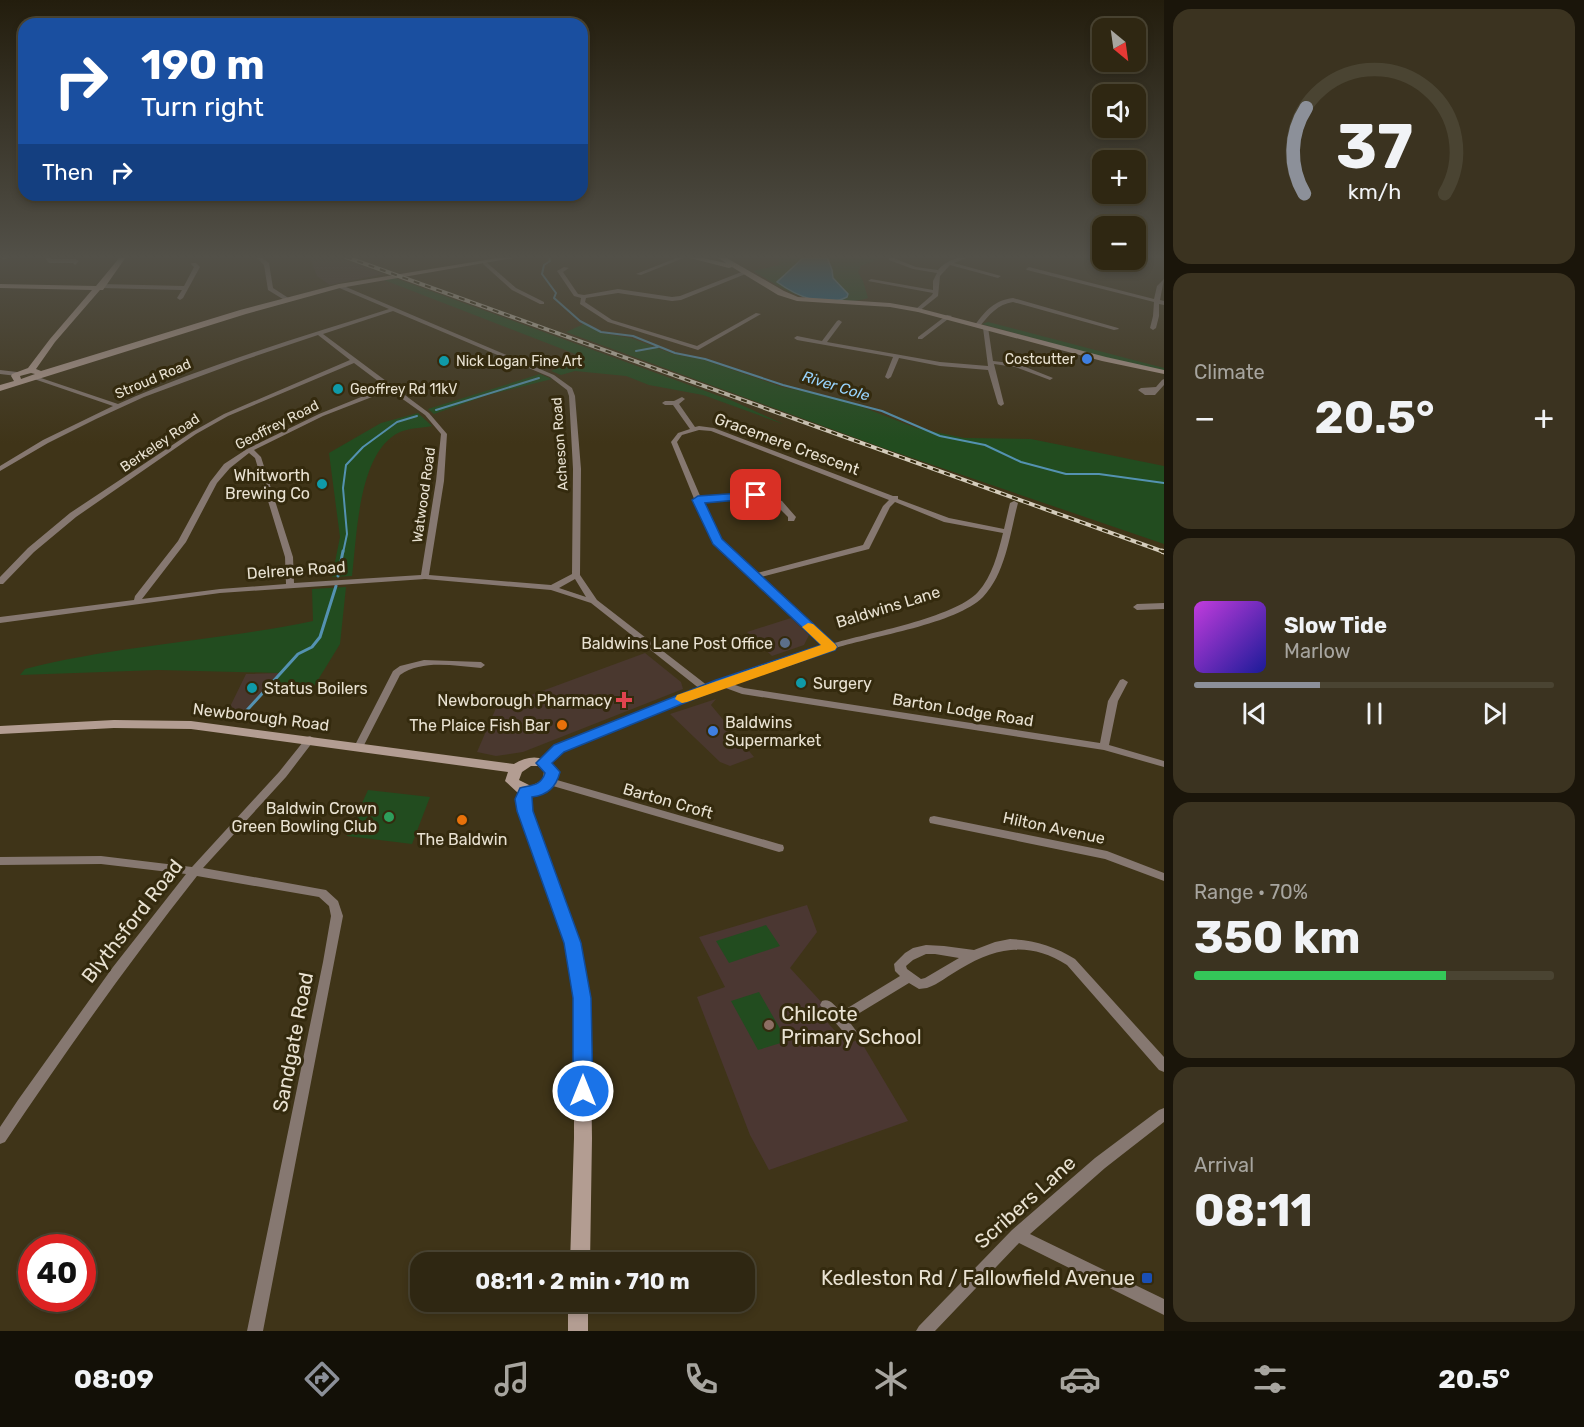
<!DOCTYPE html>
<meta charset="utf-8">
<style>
:root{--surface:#2f2712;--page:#3b3320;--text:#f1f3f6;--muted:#a7a59f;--line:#4a4432;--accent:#8c9099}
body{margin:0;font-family:Rubik,sans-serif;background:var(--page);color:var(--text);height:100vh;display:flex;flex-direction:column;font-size:22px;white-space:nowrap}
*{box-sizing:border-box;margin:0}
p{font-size:20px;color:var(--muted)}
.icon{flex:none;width:33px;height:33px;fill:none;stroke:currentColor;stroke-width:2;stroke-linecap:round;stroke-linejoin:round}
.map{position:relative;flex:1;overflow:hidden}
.panel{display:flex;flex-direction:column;gap:9px;padding:9px;background:#1a150a;width:420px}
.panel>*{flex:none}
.hud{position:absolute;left:18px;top:18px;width:570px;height:183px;border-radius:18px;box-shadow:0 3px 9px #0003,0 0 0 2px var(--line);background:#1a4fa0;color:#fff;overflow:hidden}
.needle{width:39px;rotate:151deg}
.buttons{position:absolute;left:1092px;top:18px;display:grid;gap:12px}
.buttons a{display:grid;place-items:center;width:54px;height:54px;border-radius:12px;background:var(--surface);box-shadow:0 3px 9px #0003,0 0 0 2px var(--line);font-size:30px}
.speed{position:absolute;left:18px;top:1234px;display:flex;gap:12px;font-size:30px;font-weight:700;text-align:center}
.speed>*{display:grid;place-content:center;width:78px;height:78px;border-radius:50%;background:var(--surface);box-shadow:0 3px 9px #0003,0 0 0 2px var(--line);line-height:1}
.speed .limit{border:9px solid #d22;background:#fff;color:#111}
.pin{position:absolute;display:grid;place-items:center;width:51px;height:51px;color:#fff;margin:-26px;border-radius:12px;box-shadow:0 3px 9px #0006}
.me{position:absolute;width:66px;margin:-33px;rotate:0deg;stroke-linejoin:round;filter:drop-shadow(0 0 4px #0008)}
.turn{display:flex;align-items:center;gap:21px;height:126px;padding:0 24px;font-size:27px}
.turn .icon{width:78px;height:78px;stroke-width:2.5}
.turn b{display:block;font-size:42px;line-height:51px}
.then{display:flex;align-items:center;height:57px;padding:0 24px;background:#0003;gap:12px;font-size:22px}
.big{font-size:45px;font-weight:700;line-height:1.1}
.panel .card{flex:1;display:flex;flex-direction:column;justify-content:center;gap:9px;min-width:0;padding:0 21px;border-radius:18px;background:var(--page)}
.panel .dial{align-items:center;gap:0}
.dial svg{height:156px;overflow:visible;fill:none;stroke:var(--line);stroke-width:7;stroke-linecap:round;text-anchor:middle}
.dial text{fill:var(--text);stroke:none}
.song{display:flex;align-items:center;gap:18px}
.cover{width:72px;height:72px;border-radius:9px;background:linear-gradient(135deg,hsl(290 70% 55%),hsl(240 70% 35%))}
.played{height:6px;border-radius:3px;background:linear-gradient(90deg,var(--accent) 35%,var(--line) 35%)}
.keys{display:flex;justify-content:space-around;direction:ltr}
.heat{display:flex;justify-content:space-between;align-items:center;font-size:33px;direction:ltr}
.charge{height:9px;border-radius:4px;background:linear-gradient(90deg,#34c759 70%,var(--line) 0)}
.trip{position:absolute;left:410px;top:1252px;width:345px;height:60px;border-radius:18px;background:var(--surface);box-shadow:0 3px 9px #0003,0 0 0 2px var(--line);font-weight:700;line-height:60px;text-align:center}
.menu{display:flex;height:96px;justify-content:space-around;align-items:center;background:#131007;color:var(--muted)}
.menu .icon{width:42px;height:42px}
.menu .active{color:var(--accent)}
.menu b{font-size:27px;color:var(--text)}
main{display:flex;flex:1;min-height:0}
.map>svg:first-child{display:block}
.commercial{fill:#4a382f}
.education{fill:#4b3732}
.green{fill:#224c1f}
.water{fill:#1470a3;stroke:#5492b1;stroke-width:1.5}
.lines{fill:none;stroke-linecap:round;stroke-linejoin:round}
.stream-far1{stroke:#5492b1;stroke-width:2}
.stream{stroke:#5492b1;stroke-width:3}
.street{fill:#867871;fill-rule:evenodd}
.secondary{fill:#b39d92;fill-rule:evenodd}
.rail-far1-casing{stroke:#d4ccbb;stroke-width:4}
.rail-casing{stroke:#d4ccbb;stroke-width:5}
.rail-far1{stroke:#342a0e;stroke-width:2;stroke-dasharray:6;stroke-linecap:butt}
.rail{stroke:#342a0e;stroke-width:3;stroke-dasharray:9;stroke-linecap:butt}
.route{fill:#1a73e8;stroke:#114b97;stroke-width:1.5}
.slow{fill:#f59e0b}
.shop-dot{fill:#3f7fe0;stroke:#342a0e;stroke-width:2}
.culture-dot{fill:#0f9aa8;stroke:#342a0e;stroke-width:2}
.service-dot{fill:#5c6f8a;stroke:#342a0e;stroke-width:2}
.health-dot{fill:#e0444e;stroke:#342a0e;stroke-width:2}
.food-dot{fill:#e8710a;stroke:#342a0e;stroke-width:2}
.leisure-dot{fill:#2e9e5b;stroke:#342a0e;stroke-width:2}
.education-dot{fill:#8d6e63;stroke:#342a0e;stroke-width:2}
.transit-dot{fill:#1a4fb4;stroke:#342a0e;stroke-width:2}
.labels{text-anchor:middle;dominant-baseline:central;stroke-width:6;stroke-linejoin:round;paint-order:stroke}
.far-poi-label{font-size:14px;fill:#e9e2d2;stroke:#342a0e;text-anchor:start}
.far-street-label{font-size:14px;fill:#e9e2d2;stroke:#342a0e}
.far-water-label{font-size:15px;font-style:italic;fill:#98d4fe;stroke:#342a0e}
.street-label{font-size:16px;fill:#e9e2d2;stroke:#342a0e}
.poi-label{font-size:16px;fill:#e9e2d2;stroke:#342a0e;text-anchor:end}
.near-street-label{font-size:20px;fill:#e9e2d2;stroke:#342a0e}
.near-poi-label{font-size:20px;fill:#e9e2d2;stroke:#342a0e;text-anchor:start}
</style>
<main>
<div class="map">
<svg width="1164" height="1331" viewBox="0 0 1164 1331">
<rect width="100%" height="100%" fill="#3f3418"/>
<path class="commercial" d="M309,257h29l46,17 -54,11 -13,-9z
M791,618l18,17 -5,10 -32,11 -25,-24z
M645,653l36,29 2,7 -160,63 -27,4 -19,-4 19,-44z
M281,673l-43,47 -14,-1 22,-45z
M716,699l-5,6 43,52 -24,9 -10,-4 -50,-48z"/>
<path class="education" d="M807,905l10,27 -27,36 34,37 -7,6 29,32 14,-3 48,81 -139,49 -19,-35 -53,-138 28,-10 -26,-50z"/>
<path class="green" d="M778,257h105l-22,9 -3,6 5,9 5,17c-9,3 -17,3 -27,3 -43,0 -52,-9 -88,-30l27,-6z
M1074,257h28v3l52,-3 -26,13z
M395,278l338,123 50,23 -80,-29 -54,-10 -23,-9 -51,-5 -14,4 -10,-4 32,-14 -199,-77z
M988,322l176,46v3l-55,-12 -127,-35z
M586,323l15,10 30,5 42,16 31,6 78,27 60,12 74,29 48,10 67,1 133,27v78l-278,-95 -320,-117z
M540,374l12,5 -64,16 -54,19 -6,-5z
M418,413l14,13c-10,2 -23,2 -32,6 -42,19 -43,104 -48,144l-20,1 8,-40 -11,-84 52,-30z
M346,587l-6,57 -27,44 -41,-5 8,-10 -122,-3 -138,5 5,-6c94,-24 193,-28 288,-48l-1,-32z
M368,790l62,7 -18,47 -65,-8z
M766,925l14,21 -51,17 -13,-22z
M759,992l28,49 -29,9 -27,-49z"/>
<path class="water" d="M804,257h23l5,13 1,8 15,16 -1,3c-23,12 -52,-2 -70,-15z"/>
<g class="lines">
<path class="stream-far1" d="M549,257l1,4 -6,4 -2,9 14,19 -2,5 26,23 21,11 32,4 42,17 30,6 78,26 99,26 58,25 45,9 36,17 45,12h33l65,9
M636,351l22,-4
M436,410l103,-32
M343,553l4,-19 -4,-46 3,-23 17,-18 34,-25 20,-6"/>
<path class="stream" d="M338,576l5,-25
M238,720l60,-66 14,-7 8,-10 16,-51"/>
<path class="street" d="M2,257h6l-4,3 -2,-1z
M44,257h5l2,2h25l3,2 -4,4 -2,-2h-24z
M256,257h5l8,6 4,25 17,11v2h-4l-18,-11 -4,-25z
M679,257h7l-45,18 -5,-1z
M891,257l25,10 22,3c9,-10 19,-13 31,-13l-15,6 47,13 -3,2 -48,-13 -10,11 -2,20 -20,16 -3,-2 1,-1 16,-14 1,-2 -65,-12 3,-2 62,11v-9l4,-8 -24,-4 -24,-9v-2z
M485,261l31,27 28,14v2h-4l-28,-14 -29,-26v-2z
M192,263h4l4,4 -17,31 -3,2 -3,-2 5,-8 -81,-2 -3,-2 3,-2 83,2 10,-19 -3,-3z
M564,267l5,1 -6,4 15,22 6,1 34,-6 54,8 8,-1 64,-25h4v2l-67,27 -9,1 -54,-8 -32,5 -1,4 27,18 85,26 59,-33 5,1 -63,36 -90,-28 -28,-18 1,-6 -7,-2 -17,-25z
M1029,267l125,32 3,-13 7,-7 -4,21 4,1v4l-5,-1v12l-3,12 -3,2 -3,-2 3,-12 1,-14 -127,-32 -1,-1z
M339,284l215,91 18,13 3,8 6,73 -1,106 17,25 111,86 8,-3 2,-2h5l101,-35 -114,-108 -39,-96 7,-9 12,-4 -17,-24h-8l-3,-2 3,-2h9l8,-4 3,2 -6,5 16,23 4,-1 15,2 179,68h5v3l51,19 55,11 6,-26 4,-2 4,2c-8,30 -12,70 -35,94 -27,27 -110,39 -147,51 -35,11 -70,23 -104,36l12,4 356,55 8,-42 12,-21 3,-1 5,3 -10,19 -9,44 55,16v6l-60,-17 -362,-56 -19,-7 -161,64 -15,14h-8l-1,-2 1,-2 17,-14 144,-58 -109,-86 -40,-13 -126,-11 -205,14 -220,30v-6l134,-17 1,-4 43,-55 32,-59 14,-18 23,-15 72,-35 67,-27 -32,-24 -126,53 -32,18 -120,83 -42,35 -31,32h-3v-7l28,-29 42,-35 122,-81 32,-18 126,-54 -32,-25 -74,25 -100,37 -48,22 -48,24 -48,28v-5l43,-26 70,-34 -79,-27v-2h4l80,27c88,-39 180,-66 271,-95l-52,-22 -1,-1zM393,311l157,66 17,13 2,6 4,73 -1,105 -21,11 -122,-10 15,-94 3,-47 -18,-21 -106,-79zM390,390l35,25 16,19 -5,47 -15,94 -127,8 -1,-26 -32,-100 -7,-7 69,-34zM699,430l12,1 178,69 -6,6 -20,39 -106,28 -41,-38 -13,-33 52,-5 21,8 12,12v4h6l2,-4 -14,-16 -26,-8 -55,5 -24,-56 5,-7zM249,453l6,5 30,99 1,27 -66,5 -78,10 44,-57 31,-59 13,-15zM895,502l49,20 59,11c-5,20 -11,44 -25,59 -24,26 -111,41 -147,52l-70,-67 108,-28 21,-42zM575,579l11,18 -27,-9z
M1013,298l105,30 1,1 -5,1 -101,-28c-15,2 -24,13 -33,24h-4l-1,-1c10,-14 20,-25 38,-27z
M947,315l5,1 -30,23h-4v-2z
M839,320l3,2 -15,20 113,20 48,4 -5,-38 5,-1 5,34 25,3 35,14 -3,2 -35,-13 -21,-3 10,40 -3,2 -3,-2 -10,-34 -48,-4 -41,-8 -8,19 -3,2 -3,-2 8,-20 -96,-17 -3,-2 3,-2 25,5 15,-20z
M0,370l17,2 3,2 -3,2 -17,-2z
M1164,379v6l-9,10h-10l-7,-5 3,-2 15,-1 6,-7z
M1164,603v6l-27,1 -4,-3 4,-3z
M424,660l57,2 4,3 -4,3c-26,-2 -59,-9 -81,7l-38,74h-6l-2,-2 39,-76 7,-5z
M310,736l5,3 -29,38 -83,91 123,22 12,11 5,15 -80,415h-16l76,-369 8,-46 -2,-10 -10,-9 -122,-21c-68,86 -131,175 -192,266l-5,2v-17l18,-27 95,-133 73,-93 -85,-10 -101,1v-8l101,-1 91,11 87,-95 28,-35z
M550,778l229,66 4,1 1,3 -1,3 -4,1 -233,-68 -1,-2 1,-2z
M934,816l173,35 57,22v8l-59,-22 -175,-36 -1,-3 1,-3z
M1010,939c23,1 45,7 65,20l89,98v15l-5,-2 -92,-105c-38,-24 -70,-18 -107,4 -11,6 -21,15 -33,19l-8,1 -10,-6 -61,37 9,12 -2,4 -4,1 -4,-1 -27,-31 2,-4c8,-3 13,5 19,11l59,-36 -5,-5 -1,-7 11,-11 8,-5 13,-3 18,1 30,4 21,-8zM926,954h9l24,4 -34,20 -4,1 -14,-10 -1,-3 7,-6z
M1164,1108v14l-59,46 -75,66 134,65v16l-145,-72 -84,88h-19l3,-5 93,-96 83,-72 64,-48z"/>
<path class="secondary" d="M120,257h6l-23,33h-3l-45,52 -19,27 5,2 199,-61 99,-26 165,-27h15l-179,31 -94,26 -246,77v-6l14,-4 -3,-5 1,-2 16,-6 22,-29 42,-49 -92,-2v-4l96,2zM31,373l4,1 -14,5 -1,-3z
M686,257h12l28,6 -9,-6h8l59,34 14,6 92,6 28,5 188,49 58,13v4l-62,-13 -184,-49 -28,-5 -93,-6 -19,-6 -46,-28 -3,1z
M114,720l77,1 323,43c15,-10 33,-9 44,6l-3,15 -10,7 -14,4 1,15 49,132 9,55 2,140 -2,125h-20l4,-125v-140l-9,-55 -47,-132 -2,-12 2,-6 -13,-12 3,-9 -317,-43 -77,-1 -114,6v-8zM531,766h7l6,5 -1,9 -12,6 -12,-6 3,-8z
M568,1302h20v29h-20z"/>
<defs>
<path id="rail-far1" d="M346,257l818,295"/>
<path id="rail" d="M1162,551l2,1"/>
</defs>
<use href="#rail-far1" class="rail-far1-casing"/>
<use href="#rail" class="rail-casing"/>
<use href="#rail-far1" class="rail-far1"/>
<use href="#rail" class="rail"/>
</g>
<linearGradient id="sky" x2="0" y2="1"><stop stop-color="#231d0d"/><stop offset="0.58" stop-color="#525048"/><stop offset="1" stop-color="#525048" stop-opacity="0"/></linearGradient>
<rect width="1164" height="443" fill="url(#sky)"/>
<path class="route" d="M756,492l4,1v5l-55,5 17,36 113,105 2,3 -2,3 -109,36 -162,66 -12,11 8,9c-4,15 -12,23 -28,25l1,14 48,132 10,55 2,93 -3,7 -7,2 -7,-2 -3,-7v-93l-9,-55 -47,-132 -2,-12 5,-11c11,-3 21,-2 25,-15l-9,-10 18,-18 162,-65 105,-35 -108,-101 -21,-44 6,-4z"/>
<path class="slow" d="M808,623l5,1 22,20 2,3 -2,3 -148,52 -5,1 -7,-4 2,-4 144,-50 -19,-18z"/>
<g class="shop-dot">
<circle cx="1087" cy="359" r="6"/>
<circle cx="713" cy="731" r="6"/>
</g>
<g class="culture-dot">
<circle cx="444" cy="361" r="6"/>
<circle cx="338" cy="389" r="6"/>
<circle cx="322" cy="484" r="6"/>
<circle cx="801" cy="683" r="6"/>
<circle cx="252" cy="688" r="6"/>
</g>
<circle class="service-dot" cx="785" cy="643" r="6"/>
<path class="health-dot" d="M621 691h6v6h6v6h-6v6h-6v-6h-6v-6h6z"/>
<g class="food-dot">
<circle cx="562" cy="725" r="6"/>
<circle cx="462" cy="820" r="6"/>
</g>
<circle class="leisure-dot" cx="389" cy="817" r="6"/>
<circle class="education-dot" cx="769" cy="1025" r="6"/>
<rect class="transit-dot" x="1141" y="1272" width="12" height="12" rx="3"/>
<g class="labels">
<g class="far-poi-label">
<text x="1075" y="359" text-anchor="end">Costcutter</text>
<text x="456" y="361">Nick Logan Fine Art</text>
<text x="350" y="389">Geoffrey Rd 11kV</text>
</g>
<g class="far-street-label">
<text transform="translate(153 379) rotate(-23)">Stroud Road</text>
<text transform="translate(277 425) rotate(-27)">Geoffrey Road</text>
<text transform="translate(160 443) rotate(-34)">Berkeley Road</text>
<text transform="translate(560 444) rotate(-94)">Acheson Road</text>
<text transform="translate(424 495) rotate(-82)">Watwood Road</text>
</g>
<g class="far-water-label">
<text transform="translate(836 386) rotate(17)">River Cole</text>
</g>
<g class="street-label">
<text transform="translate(787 444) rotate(20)">Gracemere Crescent</text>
<text transform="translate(296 570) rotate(-4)">Delrene Road</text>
<text transform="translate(888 607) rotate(-17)">Baldwins Lane</text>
<text transform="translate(963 710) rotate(9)">Barton Lodge Road</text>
<text transform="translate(261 717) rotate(7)">Newborough Road</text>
<text transform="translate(668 801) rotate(16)">Barton Croft</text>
<text transform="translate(1054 828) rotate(12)">Hilton Avenue</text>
</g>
<g class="poi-label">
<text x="310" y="475">Whitworth<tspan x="310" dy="18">Brewing Co</tspan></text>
<text x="773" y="643">Baldwins Lane Post Office</text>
<text x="813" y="683" text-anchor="start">Surgery</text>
<text x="264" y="688" text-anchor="start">Status Boilers</text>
<text x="612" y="700">Newborough Pharmacy</text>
<text x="725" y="722" text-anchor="start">Baldwins<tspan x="725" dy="18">Supermarket</tspan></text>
<text x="550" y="725">The Plaice Fish Bar</text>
<text x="377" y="808">Baldwin Crown<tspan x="377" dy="18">Green Bowling Club</tspan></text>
<text x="462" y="839" text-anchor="middle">The Baldwin</text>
</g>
<g class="near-street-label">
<text transform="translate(132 921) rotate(-52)">Blythsford Road</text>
<text transform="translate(293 1042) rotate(-79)">Sandgate Road</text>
<text transform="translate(1025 1202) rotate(-42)">Scribers Lane</text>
</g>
<g class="near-poi-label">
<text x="781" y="1014">Chilcote<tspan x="781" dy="23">Primary School</tspan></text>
<text x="1135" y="1278" text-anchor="end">Kedleston Rd / Fallowfield Avenue</text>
</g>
</g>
</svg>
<div class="buttons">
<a><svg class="needle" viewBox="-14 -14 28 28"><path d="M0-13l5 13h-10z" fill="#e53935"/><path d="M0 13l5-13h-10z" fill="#a7a59f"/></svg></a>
<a><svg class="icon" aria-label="sound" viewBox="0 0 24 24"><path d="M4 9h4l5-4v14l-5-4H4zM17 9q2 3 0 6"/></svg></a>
<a>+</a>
<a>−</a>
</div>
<div class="speed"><div class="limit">40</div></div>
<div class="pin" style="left:756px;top:495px;background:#d93025"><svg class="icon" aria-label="arrive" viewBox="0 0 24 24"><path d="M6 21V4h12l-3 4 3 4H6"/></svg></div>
<svg class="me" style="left:583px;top:1091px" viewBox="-20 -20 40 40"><circle r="17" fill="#1a73e8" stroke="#fff" stroke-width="3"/><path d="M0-11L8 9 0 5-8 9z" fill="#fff"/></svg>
<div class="trip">08:11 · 2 min · 710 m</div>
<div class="hud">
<div class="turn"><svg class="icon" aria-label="right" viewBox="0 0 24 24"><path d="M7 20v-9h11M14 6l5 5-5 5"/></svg><div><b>190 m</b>Turn right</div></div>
<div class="then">Then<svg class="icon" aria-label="right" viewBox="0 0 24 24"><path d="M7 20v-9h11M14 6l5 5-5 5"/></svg></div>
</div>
</div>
<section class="panel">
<div class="card dial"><svg viewBox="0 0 100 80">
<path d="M14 69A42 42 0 1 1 86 69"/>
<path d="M14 69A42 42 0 0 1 15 25" stroke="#8c9099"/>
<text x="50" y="56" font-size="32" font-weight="700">37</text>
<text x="50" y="72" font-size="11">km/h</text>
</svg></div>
<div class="card"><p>Climate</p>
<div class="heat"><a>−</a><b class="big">20.5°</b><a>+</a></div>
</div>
<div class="card">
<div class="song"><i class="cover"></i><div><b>Slow Tide</b><p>Marlow</p></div></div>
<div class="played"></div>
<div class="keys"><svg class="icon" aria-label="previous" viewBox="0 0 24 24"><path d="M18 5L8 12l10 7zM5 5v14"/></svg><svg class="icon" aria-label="pause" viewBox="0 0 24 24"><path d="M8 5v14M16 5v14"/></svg><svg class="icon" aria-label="next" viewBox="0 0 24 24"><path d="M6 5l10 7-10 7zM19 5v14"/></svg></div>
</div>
<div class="card"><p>Range · 70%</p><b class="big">350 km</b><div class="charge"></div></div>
<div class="card"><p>Arrival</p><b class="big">08:11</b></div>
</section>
</main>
<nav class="menu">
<b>08:09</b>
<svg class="icon active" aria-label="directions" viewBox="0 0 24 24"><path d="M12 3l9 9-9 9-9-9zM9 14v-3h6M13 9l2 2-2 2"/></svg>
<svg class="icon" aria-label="music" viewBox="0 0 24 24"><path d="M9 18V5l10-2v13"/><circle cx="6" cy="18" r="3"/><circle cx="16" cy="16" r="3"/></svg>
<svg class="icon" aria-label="phone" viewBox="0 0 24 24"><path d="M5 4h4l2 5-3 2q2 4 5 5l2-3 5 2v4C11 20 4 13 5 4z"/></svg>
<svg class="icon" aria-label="climate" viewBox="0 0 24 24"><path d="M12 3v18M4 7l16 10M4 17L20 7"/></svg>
<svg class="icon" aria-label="car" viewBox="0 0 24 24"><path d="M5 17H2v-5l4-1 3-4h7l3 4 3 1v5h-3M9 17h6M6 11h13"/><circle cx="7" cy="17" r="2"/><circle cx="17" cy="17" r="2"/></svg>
<svg class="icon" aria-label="filters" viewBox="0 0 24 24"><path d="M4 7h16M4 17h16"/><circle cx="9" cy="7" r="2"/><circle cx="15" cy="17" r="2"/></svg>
<b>20.5°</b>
</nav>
